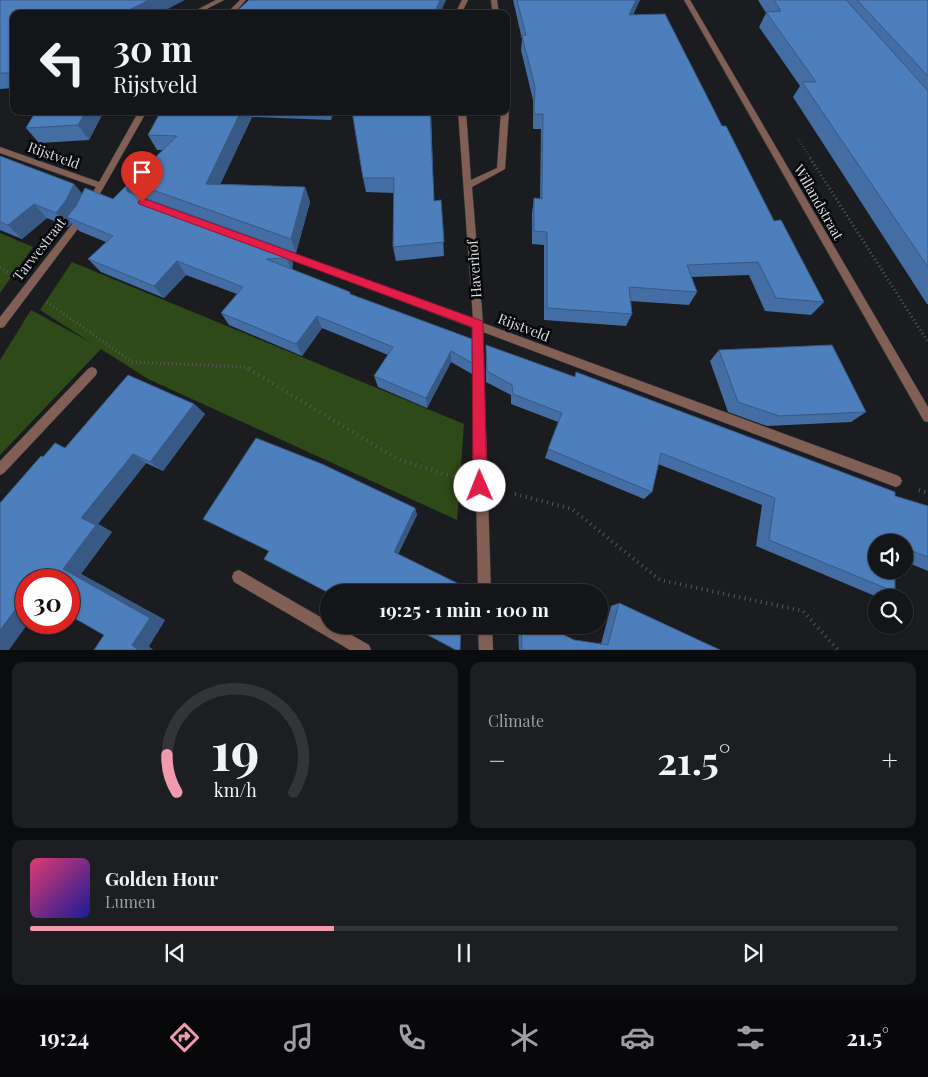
<!DOCTYPE html>
<meta charset="utf-8">
<style>
:root{--surface:#141518;--page:#1d1e21;--text:#f1f3f6;--muted:#9d9fa2;--line:#333437;--accent:#f29aad}
body{margin:0;font-family:"Playfair Display",serif;background:var(--page);color:var(--text);height:100vh;display:flex;flex-direction:column;font-size:19px;white-space:nowrap}
*{box-sizing:border-box;margin:0}
p{font-size:16px;color:var(--muted)}
.icon{flex:none;width:28px;height:28px;fill:none;stroke:currentColor;stroke-width:2;stroke-linecap:round;stroke-linejoin:round}
.map{position:relative;height:650px;overflow:hidden}
.sheet{display:flex;flex-direction:column;gap:12px;padding:12px;background:#0b0c0d;flex:1}
.sheet>*{flex:none}
.banner{position:absolute;left:10px;top:10px;width:500px;height:105px;border-radius:10px;box-shadow:0 1px 4px #0004,0 0 0 1px var(--line);background:#141518;color:var(--text);overflow:hidden}
.tools{position:absolute;left:868px;top:534px;display:grid;gap:10px}
.tools a{display:grid;place-items:center;width:45px;height:45px;border-radius:50%;background:var(--surface);box-shadow:0 1px 4px #0004,0 0 0 1px var(--line);font-size:25px}
.speed{position:absolute;left:15px;top:569px;display:flex;gap:10px;font-size:25px;font-weight:700;text-align:center}
.speed>*{display:grid;place-content:center;width:65px;height:65px;border-radius:50%;background:var(--surface);box-shadow:0 1px 4px #0004,0 0 0 1px var(--line);line-height:1}
.speed .limit{border:8px solid #d22;background:#fff;color:#111}
.pin{position:absolute;display:grid;place-items:center;width:42px;height:42px;color:#fff;margin:-51px -21px;border-radius:50% 50% 50% 0;rotate:-45deg;box-shadow:0 0 5px #0007}
.pin .icon{rotate:45deg}
.me{position:absolute;width:55px;margin:-28px;rotate:359deg;stroke-linejoin:round;filter:drop-shadow(0 0 4px #0008)}
.turn{display:flex;align-items:center;gap:18px;height:105px;padding:0 20px;font-size:22px}
.turn .icon{width:65px;height:65px;stroke-width:2.5}
.turn b{display:block;font-size:35px;line-height:42px}
.big{font-size:38px;font-weight:700;line-height:1.1}
.sheet .widget{flex:1;display:flex;flex-direction:column;justify-content:center;gap:8px;min-width:0;padding:0 18px;border-radius:10px;background:var(--page)}
.sheet .dial{align-items:center;gap:0}
.dial svg{height:130px;overflow:visible;fill:none;stroke:var(--line);stroke-width:7;stroke-linecap:round;text-anchor:middle}
.dial text{fill:var(--text);stroke:none}
.song{display:flex;align-items:center;gap:15px}
.cover{width:60px;height:60px;border-radius:8px;background:linear-gradient(135deg,hsl(340 70% 55%),hsl(240 70% 35%))}
.played{height:5px;border-radius:2px;background:linear-gradient(90deg,var(--accent) 35%,var(--line) 35%)}
.keys{display:flex;justify-content:space-around;direction:ltr}
.heat{display:flex;justify-content:space-between;align-items:center;font-size:28px;direction:ltr}
.sheet .tiles{flex:1;display:grid;gap:12px;grid-template-columns:1fr 1fr}
.widget:last-child{grid-column:span 2}
.trip{position:absolute;left:320px;top:584px;width:288px;height:50px;border-radius:25px;background:var(--surface);box-shadow:0 1px 4px #0004,0 0 0 1px var(--line);font-weight:700;line-height:50px;text-align:center}
.menu{display:flex;height:80px;justify-content:space-around;align-items:center;background:#08080a;color:var(--muted)}
.menu .icon{width:35px;height:35px}
.menu .active{color:var(--accent)}
.menu b{font-size:22px;color:var(--text)}
.map>svg:first-child{display:block}
.green{fill:#2e4a18}
.lines{fill:none;stroke-linecap:round;stroke-linejoin:round}
.minor-casing{stroke:#35373b;stroke-width:1}
.path-far2{stroke:#56585c;stroke-width:2;stroke-dasharray:0.5 2.5;stroke-linecap:butt}
.path-far1{stroke:#56585c;stroke-width:3;stroke-dasharray:1 3;stroke-linecap:butt}
.path{stroke:#56585c;stroke-width:4;stroke-dasharray:1 4.5;stroke-linecap:butt}
.minor{fill:#825f54;fill-rule:evenodd}
.wall{fill:#436da3}
.shaded-wall{fill:#375984}
.building{fill:#4e7fbd;stroke:#375984}
.route{fill:#e11d48;stroke:#92132f}
.labels{text-anchor:middle;dominant-baseline:central;stroke-width:5;stroke-linejoin:round;paint-order:stroke}
.street-label{font-size:14px;fill:#dbdde0;stroke:#060708}
</style>
<div class="map">
<svg width="928" height="650" viewBox="0 0 928 650">
<rect width="100%" height="100%" fill="#1a1c20"/>
<path class="green" d="M0,233l33,14 -33,46z
M72,262l392,162 -7,96 -309,-141 -47,-30 -101,106v-95l31,-50 59,32 -50,-32z"/>
<g class="lines">
<defs>
<path id="minor" d="M216,0h8l-27,14h-8z
M240,0h6l-13,14h-7z
M462,0h6l-7,14h-6z
M491,0h6l2,14h-6z
M684,0h6l238,407v15l-4,-1z
M506,109l3,2 -4,58 -33,18 11,136 413,152 4,2 2,4 -2,4 -4,2 -413,-155 8,260h-13l-5,-264 -198,-75 -2,-2 5,-3 3,1 192,70 -15,-208h8l5,69 26,-12 4,-57h5z
M139,111h8l-54,95 -3,1 -4,-3 10,-17 -96,-34v-6l99,35z
M83,213l4,3 -1,2 -82,109 -4,1v-11l80,-103z
M92,367l4,2 1,3 -1,3 -92,98 -4,2v-14l88,-92z
M239,570l90,52v3h5l35,20 2,5h-21l-116,-68 -2,-5 2,-5z
M478,625h14l1,25h-14z"/>
</defs>
<use href="#minor" class="minor-casing"/>
<path class="path-far2" d="M798,139l13,20"/>
<path class="path-far1" d="M810,158l118,184
M0,267l10,7
M47,302l85,60 114,5 5,3"/>
<path class="path" d="M249,369l148,90 58,18
M919,490l9,3
M515,494l57,15 88,71 143,31 35,39"/>
<use href="#minor" class="minor"/>
</g>
<path class="wall" d="M0,0l14,14v74l-14,1z
M513,0h127l-7,15 89,111 52,95 50,81 -13,13 -46,-4 -16,-36 -58,2 6,15 -8,13 -59,-4 2,13 -6,12 -82,-6v-75l-12,-1v-31l2,-15 6,1 1,-70h-8v-29l-12,-50 1,-11z
M758,0h170v304h-1l-134,-207 7,-11 -41,-59 7,-14z
M104,111l-15,29 -50,3 -13,-15z
M161,111h173l-3,9 -79,-3 -32,67 85,3 5,15 -14,51 -64,-23 56,20 5,14 -1,6 59,25 121,68v11l-21,-12 -24,46 -49,-21 -4,-11 14,-21 -66,-27 -20,28 -73,-31 -8,-12 16,-19 -51,-19 -22,23 -63,-26 -13,-13 18,-17 -27,-11 -7,-8 -4,4 -21,-9 -25,21 -22,-9v-74l74,28 8,10 31,5 14,-14 6,9 -6,-9 36,-35h-6l-9,-15z
M431,111l3,90 7,-1 3,56 -48,5 -3,-14 1,-54 -28,-1 -3,-14z
M486,345l409,151 33,10v65l-24,-10v-19h-28l19,50 -20,4 -119,-50 6,-41 -104,-41 -6,28 -8,7 -99,-41 13,-36 -47,-18v-9l-25,-13z
M719,350l147,62 -15,10 -84,4 -39,-14 -18,-51z
M194,404l11,10 -42,57 -17,-8 -48,61 14,8 -31,42 84,46 -16,26 -45,-11 -35,-20 -26,-158z
M415,508l2,7 -19,39 -129,-3 -66,-32z
M619,603l101,47h-201l-1,-25h26l30,15 27,4 10,-38z"/>
<path class="shaded-wall" d="M149,0h36l-27,14h-31l2,-4z
M440,0h6l-6,14h-6z
M636,0h4l-15,29 4,-14z
M86,111h18l-15,29 -11,-15z
M241,111h9l2,6 -38,81 -8,-14z
M329,111h5l-3,9z
M74,184l12,14 -19,19 5,6 -4,4 -12,-14z
M127,185l10,14 -1,4 -10,-14z
M305,187l5,15 -14,51 -5,-14z
M34,204l13,14 -25,21 -14,-14z
M288,250l5,14 -1,7 -6,-13z
M177,261l9,14 -22,23 -10,-12z
M317,316l5,12 -20,28 -6,-12z
M451,351v11l-24,46 -1,-10z
M194,404l11,10 -42,57 -13,-9z
M133,454l13,9 -48,61 14,8 -31,42 84,46 -16,26 4,4h-15l-6,-5 -69,-76 18,-51z
M415,508l2,7 -20,42 -3,-5z
M26,596v26h3l-20,28h-9v-20z"/>
<path class="building" d="M0,0h149l-20,10 -2,4h-113v59h-14z
M249,0h191l-6,14h-199l2,-3z
M517,0h119l-7,15 36,-1 57,112h4l48,95 7,-1 43,82 -48,-4 -18,-36 -71,3 10,27 -68,-5 3,27 -85,-6v-76l-13,-1v-33l8,1 1,-85h-9l1,-28 -13,-50 4,-1z
M774,0h72l82,91v176l-126,-185h14l-50,-70 15,-1z
M857,0h71v76z
M36,111h50l-8,14 -52,3z
M161,111h80l-35,73 99,3 -14,52 -155,-55 -9,1 50,-49 -29,-1z
M352,111h78l4,90 7,-1 3,42 -51,5 1,-69h-31z
M0,156l74,28 -8,16 -10,13 -22,-9 -26,21 -8,-3z
M127,185l-1,4 2,3 160,58 -2,8 -20,1 84,33v2l122,45v24l-21,-12 -25,47 -52,-22 19,-29 -76,-31 -21,28 -75,-31 22,-26 -66,-26 -23,25 -66,-27 25,-23 -46,-19 9,-11 9,-18 28,11z
M486,345l89,32 1,-5 319,120v4l33,10v51l-24,-9v-6h-28v28h19v22l-126,-52 6,-42 -114,-45 -9,39 -104,-43 14,-36 -49,-19 -1,-9 -25,-14z
M832,345l34,67 -87,4 -41,-14 -19,-52z
M128,375l66,29 -44,58 -17,-8 -52,64 15,7 -33,44 87,49 -18,27 6,5h-44l10,-15 -35,-20v-35h-43v16l-26,34v-127l41,-47 2,1 12,-14 10,5z
M256,438l66,26 93,44 -21,44 67,33v7h-132v1l-65,-34 5,-8 -66,-32z
M619,603l101,47h-198l-1,-25h23l30,15 34,5z
M409,625h52l-1,25h-4z"/>
<path class="route" d="M142,198l340,123 1,3 4,162 -2,5 -5,2 -5,-2 -2,-5 -1,-159 -333,-123 -1,-2z"/>
<g class="labels">
<g class="street-label">
<text transform="translate(54 155) rotate(20)">Rijstveld</text>
<text transform="translate(819 202) rotate(60)">Willandstraat</text>
<text transform="translate(39 249) rotate(-52)">Tarwestraat</text>
<text transform="translate(474 269) rotate(-94)">Haverhof</text>
<text transform="translate(524 327) rotate(21)">Rijstveld</text>
</g>
</g>
</svg>
<div class="tools">
<a><svg class="icon" aria-label="sound" viewBox="0 0 24 24"><path d="M4 9h4l5-4v14l-5-4H4zM17 9q2 3 0 6"/></svg></a>
<a><svg class="icon" aria-label="search" viewBox="0 0 24 24"><circle cx="10" cy="10" r="6"/><path d="M15 15l6 6"/></svg></a>
</div>
<div class="speed"><div class="limit">30</div></div>
<div class="pin" style="left:142px;top:202px;background:#d93025"><svg class="icon" aria-label="arrive" viewBox="0 0 24 24"><path d="M6 21V4h12l-3 4 3 4H6"/></svg></div>
<svg class="me" style="left:480px;top:486px" viewBox="-20 -20 40 40"><circle r="19" fill="#fff"/><path d="M0-13L10 11 0 6-10 11z" fill="#e11d48"/></svg>
<div class="trip">19:25 · 1 min · 100 m</div>
<div class="banner">
<div class="turn"><svg class="icon" aria-label="left" viewBox="0 0 24 24"><path d="M17 20v-9H6M10 6l-5 5 5 5"/></svg><div><b>30 m</b>Rijstveld</div></div>
</div>
</div>
<section class="sheet">
<div class="tiles">
<div class="widget dial"><svg viewBox="0 0 100 80">
<path d="M14 69A42 42 0 1 1 86 69"/>
<path d="M14 69A42 42 0 0 1 8 46" stroke="#f29aad"/>
<text x="50" y="56" font-size="32" font-weight="700">19</text>
<text x="50" y="72" font-size="11">km/h</text>
</svg></div>
<div class="widget"><p>Climate</p>
<div class="heat"><a>−</a><b class="big">21.5°</b><a>+</a></div>
</div>
<div class="widget">
<div class="song"><i class="cover"></i><div><b>Golden Hour</b><p>Lumen</p></div></div>
<div class="played"></div>
<div class="keys"><svg class="icon" aria-label="previous" viewBox="0 0 24 24"><path d="M18 5L8 12l10 7zM5 5v14"/></svg><svg class="icon" aria-label="pause" viewBox="0 0 24 24"><path d="M8 5v14M16 5v14"/></svg><svg class="icon" aria-label="next" viewBox="0 0 24 24"><path d="M6 5l10 7-10 7zM19 5v14"/></svg></div>
</div>
</div>
</section>
<nav class="menu">
<b>19:24</b>
<svg class="icon active" aria-label="directions" viewBox="0 0 24 24"><path d="M12 3l9 9-9 9-9-9zM9 14v-3h6M13 9l2 2-2 2"/></svg>
<svg class="icon" aria-label="music" viewBox="0 0 24 24"><path d="M9 18V5l10-2v13"/><circle cx="6" cy="18" r="3"/><circle cx="16" cy="16" r="3"/></svg>
<svg class="icon" aria-label="phone" viewBox="0 0 24 24"><path d="M5 4h4l2 5-3 2q2 4 5 5l2-3 5 2v4C11 20 4 13 5 4z"/></svg>
<svg class="icon" aria-label="climate" viewBox="0 0 24 24"><path d="M12 3v18M4 7l16 10M4 17L20 7"/></svg>
<svg class="icon" aria-label="car" viewBox="0 0 24 24"><path d="M5 17H2v-5l4-1 3-4h7l3 4 3 1v5h-3M9 17h6M6 11h13"/><circle cx="7" cy="17" r="2"/><circle cx="17" cy="17" r="2"/></svg>
<svg class="icon" aria-label="filters" viewBox="0 0 24 24"><path d="M4 7h16M4 17h16"/><circle cx="9" cy="7" r="2"/><circle cx="15" cy="17" r="2"/></svg>
<b>21.5°</b>
</nav>
